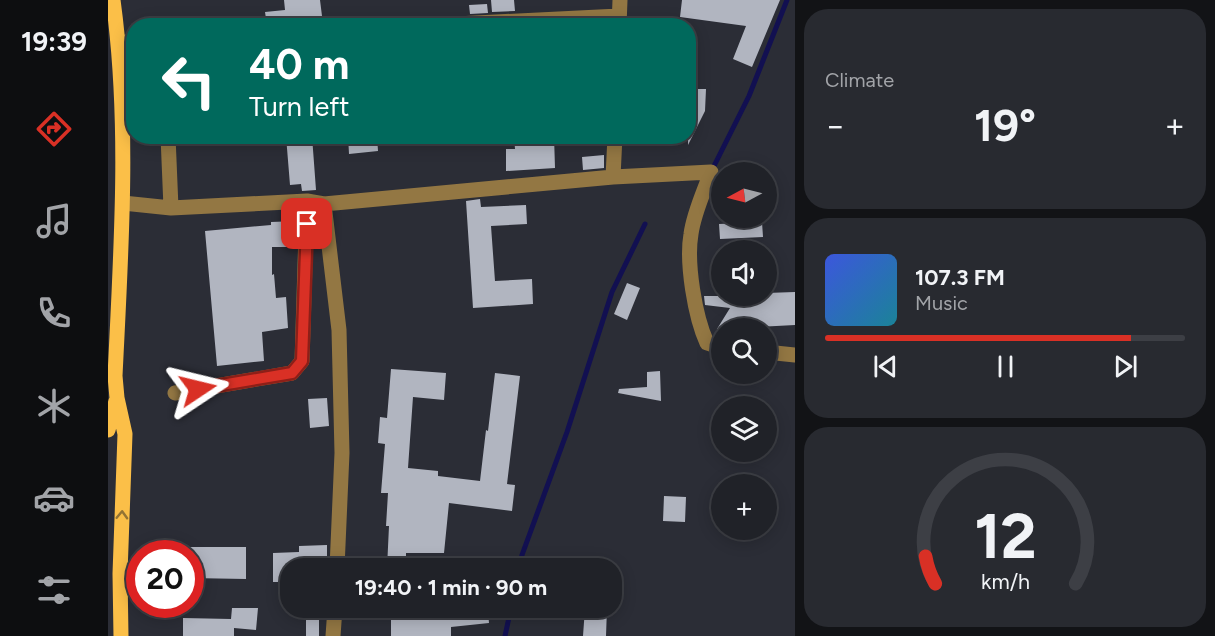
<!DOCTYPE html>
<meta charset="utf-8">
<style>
:root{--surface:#202228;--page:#282a30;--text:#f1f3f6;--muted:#a2a4a8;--line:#3d3f45;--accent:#d93025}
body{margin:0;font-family:Figtree,sans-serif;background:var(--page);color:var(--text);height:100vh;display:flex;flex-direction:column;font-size:22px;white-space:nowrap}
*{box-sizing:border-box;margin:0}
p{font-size:20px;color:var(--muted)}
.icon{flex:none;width:33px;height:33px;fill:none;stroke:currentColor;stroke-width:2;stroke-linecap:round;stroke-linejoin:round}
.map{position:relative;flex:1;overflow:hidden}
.details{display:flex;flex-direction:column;gap:9px;padding:9px;background:#121316;width:420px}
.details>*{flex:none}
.guide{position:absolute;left:18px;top:18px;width:570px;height:126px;border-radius:24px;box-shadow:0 3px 15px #0003,0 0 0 2px var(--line);background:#00695c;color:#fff;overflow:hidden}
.needle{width:39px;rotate:263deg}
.buttons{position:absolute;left:603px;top:162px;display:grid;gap:12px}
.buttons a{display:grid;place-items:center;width:66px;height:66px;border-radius:50%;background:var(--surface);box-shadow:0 3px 15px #0003,0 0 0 2px var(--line);font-size:30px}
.speed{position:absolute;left:18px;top:540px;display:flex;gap:12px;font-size:30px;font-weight:700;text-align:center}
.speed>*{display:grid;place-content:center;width:78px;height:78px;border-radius:50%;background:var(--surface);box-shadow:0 3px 15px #0003,0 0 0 2px var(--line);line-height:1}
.speed .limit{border:9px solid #d22;background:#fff;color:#111}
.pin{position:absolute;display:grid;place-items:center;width:51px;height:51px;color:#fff;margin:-26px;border-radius:12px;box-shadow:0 3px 9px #0006}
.me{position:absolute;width:66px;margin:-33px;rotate:80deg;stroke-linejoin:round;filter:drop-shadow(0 0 4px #0008)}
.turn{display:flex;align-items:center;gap:21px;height:126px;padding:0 24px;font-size:27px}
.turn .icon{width:78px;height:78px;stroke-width:2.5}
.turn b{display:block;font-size:42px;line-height:51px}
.big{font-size:45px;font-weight:700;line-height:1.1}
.details .widget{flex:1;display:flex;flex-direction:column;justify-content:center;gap:9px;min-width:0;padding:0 21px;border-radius:24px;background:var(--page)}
.details .dial{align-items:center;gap:0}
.dial svg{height:156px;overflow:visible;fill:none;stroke:var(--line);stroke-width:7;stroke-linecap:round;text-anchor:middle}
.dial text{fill:var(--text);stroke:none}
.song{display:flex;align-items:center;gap:18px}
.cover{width:72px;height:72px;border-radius:9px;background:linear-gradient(135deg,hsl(230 70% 55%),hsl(190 70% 35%))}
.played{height:6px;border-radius:3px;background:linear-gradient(90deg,var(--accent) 85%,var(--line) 85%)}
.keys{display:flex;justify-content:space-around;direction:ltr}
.heat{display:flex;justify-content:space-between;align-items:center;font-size:33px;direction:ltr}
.trip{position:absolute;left:172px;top:558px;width:342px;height:60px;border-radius:24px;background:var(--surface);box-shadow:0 3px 15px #0003,0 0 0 2px var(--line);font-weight:700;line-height:60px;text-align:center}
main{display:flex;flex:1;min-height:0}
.tab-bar{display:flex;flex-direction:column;width:108px;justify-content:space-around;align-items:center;background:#0d0e10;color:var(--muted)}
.tab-bar .icon{width:42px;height:42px}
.tab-bar .selected{color:var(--accent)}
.tab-bar b{font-size:27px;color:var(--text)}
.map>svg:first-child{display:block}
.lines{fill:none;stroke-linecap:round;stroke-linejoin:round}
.stream{stroke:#121051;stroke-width:5}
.building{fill:#b1b5c0}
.minor{stroke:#937743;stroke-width:15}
.major{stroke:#fbbf48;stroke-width:15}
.oneway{stroke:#937333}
.route-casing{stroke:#8d1f18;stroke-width:15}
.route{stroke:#d93025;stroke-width:10}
</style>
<main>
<nav class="tab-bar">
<b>19:39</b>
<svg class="icon selected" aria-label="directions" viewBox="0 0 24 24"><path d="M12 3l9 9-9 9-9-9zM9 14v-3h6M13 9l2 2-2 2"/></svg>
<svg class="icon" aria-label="music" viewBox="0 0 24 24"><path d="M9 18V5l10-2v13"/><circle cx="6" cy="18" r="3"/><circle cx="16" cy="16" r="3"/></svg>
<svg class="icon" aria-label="phone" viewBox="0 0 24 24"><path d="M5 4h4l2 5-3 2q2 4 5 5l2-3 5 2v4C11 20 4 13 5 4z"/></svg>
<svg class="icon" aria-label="climate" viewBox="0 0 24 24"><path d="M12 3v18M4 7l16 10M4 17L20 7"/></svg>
<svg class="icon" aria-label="car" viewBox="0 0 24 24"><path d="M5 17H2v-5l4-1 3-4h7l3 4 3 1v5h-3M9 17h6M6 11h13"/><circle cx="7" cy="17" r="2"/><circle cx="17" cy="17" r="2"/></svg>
<svg class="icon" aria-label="filters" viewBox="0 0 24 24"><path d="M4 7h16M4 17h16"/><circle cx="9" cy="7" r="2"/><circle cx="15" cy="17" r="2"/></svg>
</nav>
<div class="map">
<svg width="687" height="636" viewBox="0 0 687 636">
<rect width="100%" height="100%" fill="#2b2d36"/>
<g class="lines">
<path class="stream" d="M604,170l37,-74 38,-96
M412,568l2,-13 45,-123 45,-140 33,-68
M397,636l6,-28"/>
</g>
<path class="building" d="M176,0h36l3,24 -56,1 -2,-13 20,-2z
M383,0h23l1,11 -23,1z
M574,0h98l-28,67 -19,-8 13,-33 -66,-9z
M379,4l1,9 -18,1 -1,-9z
M580,89h18l-1,22 -17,34z
M178,136h26l4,54 -14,1 -1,-7 -11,1z
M240,136h29l1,15 -29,3z
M406,136h40l1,32 -49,3v-22h9z
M496,155v13l-21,2 -1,-13z
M372,199l1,8 45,-2 1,19 -36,2 4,55 37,-2 1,25 -60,4 -7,-107z
M189,221l-1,26h-24v28l2,-1 2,24 10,-1 2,31 -26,4 2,29 -47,5 -12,-135 66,-6v-3z
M654,222l1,15 -43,2 -1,-15z
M519,283l13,5 -13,32 -13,-6z
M687,292v33l-78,4 13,-21 -25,-3 -1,-9h62v-3z
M283,369l55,4 -2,27 -31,-3 -5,71 30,3v5l42,5 6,-51 2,1 7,-58 25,3 -13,108 8,1 -3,26 -63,-8 -5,50h-38v15h-19l2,-42h-3l2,-33h-7l4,-49 -7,-1 2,-26 7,1z
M552,371l1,30 -43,-8 1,-4 28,-2v-15z
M219,398l2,28 -19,2 -2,-29z
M556,496l22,1 -1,25 -22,-1z
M219,545v23h-36v14h-18v-29l26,-1v-6z
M82,547h56v32l-56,-1z
M124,608h26l-2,22 -22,-2v8h-51v-18l48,1z
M198,608h13v28h-13z
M283,608h51l-1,6 47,-3 1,12 -38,4v9h-60z
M477,608h22l-1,28h-23z"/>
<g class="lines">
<path class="minor" d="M239,26l109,-2 163,-8
M511,26l1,-26
M11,43l15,-2
M13,66l13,5
M60,136l3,72
M505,177l2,-41
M15,203l48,5 136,-7 17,3 289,-27 98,-5c-7,20 -17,40 -20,62 -5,29 4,83 16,109l15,5
M216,204l15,126 3,123 -5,115
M658,352l29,3
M67,393l117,-20 10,-12 5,-160
M225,636l2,-28"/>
<path class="major" d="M5,0c17,124 8,251 2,376l2,22 8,36 -5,140 1,62
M0,430l8,-29"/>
</g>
<defs><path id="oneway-chevron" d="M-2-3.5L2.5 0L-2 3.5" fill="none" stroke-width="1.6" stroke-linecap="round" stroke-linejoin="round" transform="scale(1.5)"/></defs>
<use class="oneway" href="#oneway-chevron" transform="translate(14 515) rotate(-88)"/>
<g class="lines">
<defs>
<path id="route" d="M90,389l94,-16 10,-12 5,-137"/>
</defs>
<use href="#route" class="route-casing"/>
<use href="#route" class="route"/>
</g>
</svg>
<div class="buttons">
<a><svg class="needle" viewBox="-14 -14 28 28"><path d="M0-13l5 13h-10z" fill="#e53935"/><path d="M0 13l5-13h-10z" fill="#a2a4a8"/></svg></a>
<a><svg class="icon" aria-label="sound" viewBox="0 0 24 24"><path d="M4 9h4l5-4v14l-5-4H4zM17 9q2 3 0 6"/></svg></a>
<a><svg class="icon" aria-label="search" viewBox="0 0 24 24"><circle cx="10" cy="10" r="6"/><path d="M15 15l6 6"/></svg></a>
<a><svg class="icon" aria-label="layers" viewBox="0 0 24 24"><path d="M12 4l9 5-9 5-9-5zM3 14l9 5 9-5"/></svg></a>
<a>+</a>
</div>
<div class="speed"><div class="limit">20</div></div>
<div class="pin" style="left:199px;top:224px;background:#d93025"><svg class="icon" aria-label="arrive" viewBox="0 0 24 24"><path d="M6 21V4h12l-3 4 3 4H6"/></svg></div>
<svg class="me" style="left:90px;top:389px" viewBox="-20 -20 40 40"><path d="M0-17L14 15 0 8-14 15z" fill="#d93025" stroke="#fff" stroke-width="4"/></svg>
<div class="trip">19:40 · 1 min · 90 m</div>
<div class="guide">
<div class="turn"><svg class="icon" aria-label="left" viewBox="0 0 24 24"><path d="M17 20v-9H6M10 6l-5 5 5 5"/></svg><div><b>40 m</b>Turn left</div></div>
</div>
</div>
<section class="details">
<div class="widget"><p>Climate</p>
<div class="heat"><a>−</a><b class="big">19°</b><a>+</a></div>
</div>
<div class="widget">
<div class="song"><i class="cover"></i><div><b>107.3 FM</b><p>Music</p></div></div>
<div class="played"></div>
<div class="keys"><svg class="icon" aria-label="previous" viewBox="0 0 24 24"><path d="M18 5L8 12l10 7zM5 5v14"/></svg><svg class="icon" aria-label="pause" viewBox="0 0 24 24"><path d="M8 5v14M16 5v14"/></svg><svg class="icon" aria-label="next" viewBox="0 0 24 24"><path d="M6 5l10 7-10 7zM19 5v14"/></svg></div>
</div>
<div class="widget dial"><svg viewBox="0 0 100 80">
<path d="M14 69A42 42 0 1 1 86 69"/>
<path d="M14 69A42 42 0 0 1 9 55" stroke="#d93025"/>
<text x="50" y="56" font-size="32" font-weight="700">12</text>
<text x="50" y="72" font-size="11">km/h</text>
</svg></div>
</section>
</main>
